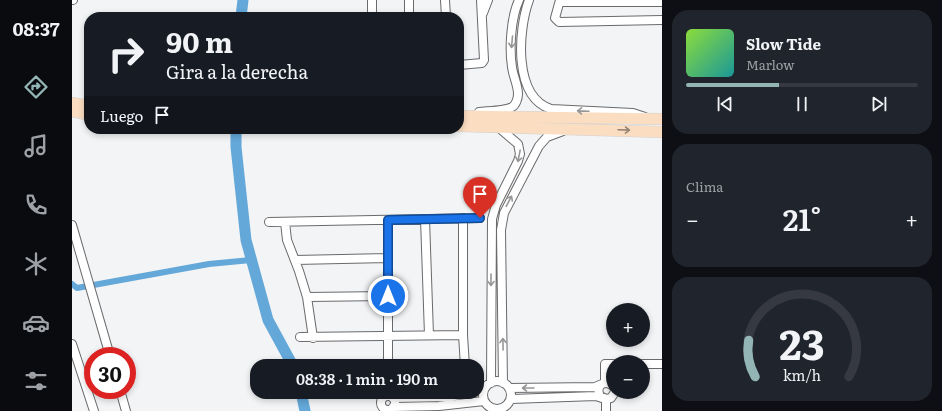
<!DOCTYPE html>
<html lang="es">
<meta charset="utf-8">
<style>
:root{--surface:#171b24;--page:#20242c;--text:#f1f3f6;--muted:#9ea1a6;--line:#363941;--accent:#93b5b5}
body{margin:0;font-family:Literata,serif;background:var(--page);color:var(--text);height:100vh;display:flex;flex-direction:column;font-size:15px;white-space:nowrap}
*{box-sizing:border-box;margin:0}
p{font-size:13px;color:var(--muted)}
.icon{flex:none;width:22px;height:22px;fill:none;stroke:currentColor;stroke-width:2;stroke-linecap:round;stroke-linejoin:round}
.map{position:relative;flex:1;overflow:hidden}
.side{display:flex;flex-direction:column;gap:10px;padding:10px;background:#0d0f14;width:280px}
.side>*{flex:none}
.hud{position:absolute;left:12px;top:12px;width:380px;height:122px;border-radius:16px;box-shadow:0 2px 6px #0003;background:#171b24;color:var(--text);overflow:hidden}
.tools{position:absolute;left:534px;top:303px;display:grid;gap:8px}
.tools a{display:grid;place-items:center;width:44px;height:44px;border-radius:50%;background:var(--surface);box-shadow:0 2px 6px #0003;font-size:20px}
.speed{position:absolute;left:12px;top:347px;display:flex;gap:8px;font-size:20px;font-weight:700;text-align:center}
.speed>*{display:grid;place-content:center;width:52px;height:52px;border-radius:50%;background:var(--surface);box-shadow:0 2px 6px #0003;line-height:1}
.speed .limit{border:6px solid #d22;background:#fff;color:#111}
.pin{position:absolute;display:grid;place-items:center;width:34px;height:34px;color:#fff;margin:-41px -17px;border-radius:50% 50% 50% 0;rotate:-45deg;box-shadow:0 0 4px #0007}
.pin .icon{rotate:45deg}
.me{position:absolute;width:44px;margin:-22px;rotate:0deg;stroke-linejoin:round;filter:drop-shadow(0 0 3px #0008)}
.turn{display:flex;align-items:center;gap:14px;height:84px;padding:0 16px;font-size:18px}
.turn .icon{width:52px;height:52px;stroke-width:2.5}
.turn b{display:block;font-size:28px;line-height:34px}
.then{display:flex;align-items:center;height:38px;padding:0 16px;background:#0003;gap:8px;font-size:15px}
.big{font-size:30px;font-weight:600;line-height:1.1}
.side .widget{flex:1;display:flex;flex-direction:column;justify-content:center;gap:6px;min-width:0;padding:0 14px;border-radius:16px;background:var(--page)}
.side .dial{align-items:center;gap:0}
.dial svg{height:104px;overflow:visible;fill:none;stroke:var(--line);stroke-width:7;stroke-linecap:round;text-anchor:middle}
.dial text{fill:var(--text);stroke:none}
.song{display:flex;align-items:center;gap:12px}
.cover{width:48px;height:48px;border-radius:6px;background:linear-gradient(135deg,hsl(90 70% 55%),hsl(180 70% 35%))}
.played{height:4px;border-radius:2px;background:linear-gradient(90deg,var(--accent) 40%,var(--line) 40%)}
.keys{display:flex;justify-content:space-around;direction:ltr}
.heat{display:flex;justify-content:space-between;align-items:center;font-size:22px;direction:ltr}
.trip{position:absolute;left:178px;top:359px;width:234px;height:40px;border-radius:16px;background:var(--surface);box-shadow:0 2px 6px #0003;font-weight:600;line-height:40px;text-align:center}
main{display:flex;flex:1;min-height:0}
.dock{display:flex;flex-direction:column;width:72px;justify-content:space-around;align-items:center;background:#090b0e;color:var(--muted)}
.dock .icon{width:28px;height:28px}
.dock .active{color:var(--accent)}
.dock b{font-size:18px;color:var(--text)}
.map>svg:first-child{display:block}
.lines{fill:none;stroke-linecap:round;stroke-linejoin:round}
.canal{stroke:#63a8d9;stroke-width:6}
.river{stroke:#63a8d9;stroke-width:11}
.minor-casing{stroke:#696a6c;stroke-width:10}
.major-casing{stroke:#d1d1d1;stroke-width:12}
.minor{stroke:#fff;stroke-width:8}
.major{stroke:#fbdec2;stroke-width:11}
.oneway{stroke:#979797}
.oneway2{stroke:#948476}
.route-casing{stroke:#114b97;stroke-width:10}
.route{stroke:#1a73e8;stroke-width:7}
</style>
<main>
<nav class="dock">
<b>08:37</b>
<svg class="icon active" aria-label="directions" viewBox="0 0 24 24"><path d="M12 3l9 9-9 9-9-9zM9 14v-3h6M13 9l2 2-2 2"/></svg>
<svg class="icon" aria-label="music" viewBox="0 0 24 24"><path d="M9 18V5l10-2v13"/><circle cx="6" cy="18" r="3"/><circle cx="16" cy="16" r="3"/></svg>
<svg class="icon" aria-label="phone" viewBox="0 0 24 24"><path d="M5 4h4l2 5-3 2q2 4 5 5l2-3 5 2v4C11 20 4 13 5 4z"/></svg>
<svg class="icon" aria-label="climate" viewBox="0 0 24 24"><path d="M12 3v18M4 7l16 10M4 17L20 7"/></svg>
<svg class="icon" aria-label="car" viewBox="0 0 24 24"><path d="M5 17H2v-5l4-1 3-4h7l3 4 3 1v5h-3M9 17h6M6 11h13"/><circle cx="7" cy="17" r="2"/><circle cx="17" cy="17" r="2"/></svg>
<svg class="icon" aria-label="filters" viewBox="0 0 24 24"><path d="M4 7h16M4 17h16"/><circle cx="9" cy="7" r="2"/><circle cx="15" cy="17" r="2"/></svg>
</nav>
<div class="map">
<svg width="590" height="411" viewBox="0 0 590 411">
<rect width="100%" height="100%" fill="#f3f4f6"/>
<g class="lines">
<path class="canal" d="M0,284l5,4 132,-24 42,-4"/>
<path class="river" d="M169,17l2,-17
M164,129v18l10,93 22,80 25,46
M229,392l4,19"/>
<defs>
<path id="minor" d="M0,0h1
M300,0v17
M337,0v17
M373,0l1,17
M457,0c-11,30 -16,97 22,109l82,4 12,4
M488,0l-5,18 4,4 103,-2
M488,2h102
M411,13l5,-13
M387,65l23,-2 2,-3 -3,-60
M407,112c8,-1 27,-1 33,-5 4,-2 6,-9 6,-13 0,-9 -5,-18 -6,-27 -3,-19 -1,-50 7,-67
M391,218v117l2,31
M353,219l4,116
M316,220v146
M197,222l211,-4
M213,222l2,18 12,31 8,26 6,41
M0,225l38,131
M223,260l93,-2
M235,297l81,-1
M228,337l163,-2
M0,344l22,67
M571,364h19
M411 395a14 14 0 1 1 28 0a14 14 0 1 1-28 0Z
M419,383l1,-164 4,-14 22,-44 2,-7 -2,-10 -20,-17
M431,383l-2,-153 3,-17 35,-67 8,-9 16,-6
M533,383v-19h8
M541,386c-9,-7 -18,0 -13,10l6,3 5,-1 4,-6
M437,388l86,-1 7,-3
M48,390l6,21
M309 403a7 7 0 1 1 14 0a7 7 0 1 1-14 0Z
M321,398l56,-1 26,-5
M439,399l85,-3 6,2
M321,407l46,-1 45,-5
M534,411v-12"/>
<path id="major" d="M0,103l17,3
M0,111l17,4
M387,116l203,3
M387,126l203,6"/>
</defs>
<use href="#minor" class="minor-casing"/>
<use href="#major" class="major-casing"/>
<use href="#minor" class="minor"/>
<use href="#major" class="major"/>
</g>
<defs><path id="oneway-shaft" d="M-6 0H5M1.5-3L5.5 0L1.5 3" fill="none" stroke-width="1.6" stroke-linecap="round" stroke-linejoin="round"/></defs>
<g class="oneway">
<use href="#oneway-shaft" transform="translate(440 42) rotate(95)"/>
<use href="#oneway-shaft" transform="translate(511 111) rotate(-178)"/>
<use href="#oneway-shaft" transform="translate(447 156) rotate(101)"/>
<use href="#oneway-shaft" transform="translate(437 201) rotate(-63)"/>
<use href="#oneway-shaft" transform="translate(419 280) rotate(90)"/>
<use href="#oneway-shaft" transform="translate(431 344) rotate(-91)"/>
<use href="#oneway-shaft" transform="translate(456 388) rotate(180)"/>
</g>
<use class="oneway2" href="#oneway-shaft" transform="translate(552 130) rotate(2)"/>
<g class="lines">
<defs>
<path id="route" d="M316,296v-76l92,-2"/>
</defs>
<use href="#route" class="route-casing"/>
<use href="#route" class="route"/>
</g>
</svg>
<div class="tools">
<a>+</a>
<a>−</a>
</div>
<div class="speed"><div class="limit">30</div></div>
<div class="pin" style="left:408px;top:218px;background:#d93025"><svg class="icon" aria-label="arrive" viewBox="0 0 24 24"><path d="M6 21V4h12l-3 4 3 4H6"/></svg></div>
<svg class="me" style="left:316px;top:296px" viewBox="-20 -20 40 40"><circle r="17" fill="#1a73e8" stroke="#fff" stroke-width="3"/><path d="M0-11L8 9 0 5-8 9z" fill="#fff"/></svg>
<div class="trip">08:38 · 1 min · 190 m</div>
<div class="hud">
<div class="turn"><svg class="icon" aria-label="right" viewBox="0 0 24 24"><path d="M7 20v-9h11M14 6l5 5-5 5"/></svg><div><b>90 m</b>Gira a la derecha</div></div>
<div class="then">Luego<svg class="icon" aria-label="arrive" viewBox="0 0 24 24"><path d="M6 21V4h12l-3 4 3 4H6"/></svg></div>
</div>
</div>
<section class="side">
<div class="widget">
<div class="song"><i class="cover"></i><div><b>Slow Tide</b><p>Marlow</p></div></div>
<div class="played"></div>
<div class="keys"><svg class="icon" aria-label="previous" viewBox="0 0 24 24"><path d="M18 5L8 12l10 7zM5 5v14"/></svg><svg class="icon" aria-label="pause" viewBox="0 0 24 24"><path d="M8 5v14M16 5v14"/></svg><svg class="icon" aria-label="next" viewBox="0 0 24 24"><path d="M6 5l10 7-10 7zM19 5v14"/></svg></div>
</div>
<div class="widget"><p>Clima</p>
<div class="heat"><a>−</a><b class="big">21°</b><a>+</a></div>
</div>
<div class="widget dial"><svg viewBox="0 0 100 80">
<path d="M14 69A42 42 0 1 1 86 69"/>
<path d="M14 69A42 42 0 0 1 9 41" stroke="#93b5b5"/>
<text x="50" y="56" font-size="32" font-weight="700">23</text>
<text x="50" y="72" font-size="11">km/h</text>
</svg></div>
</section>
</main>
